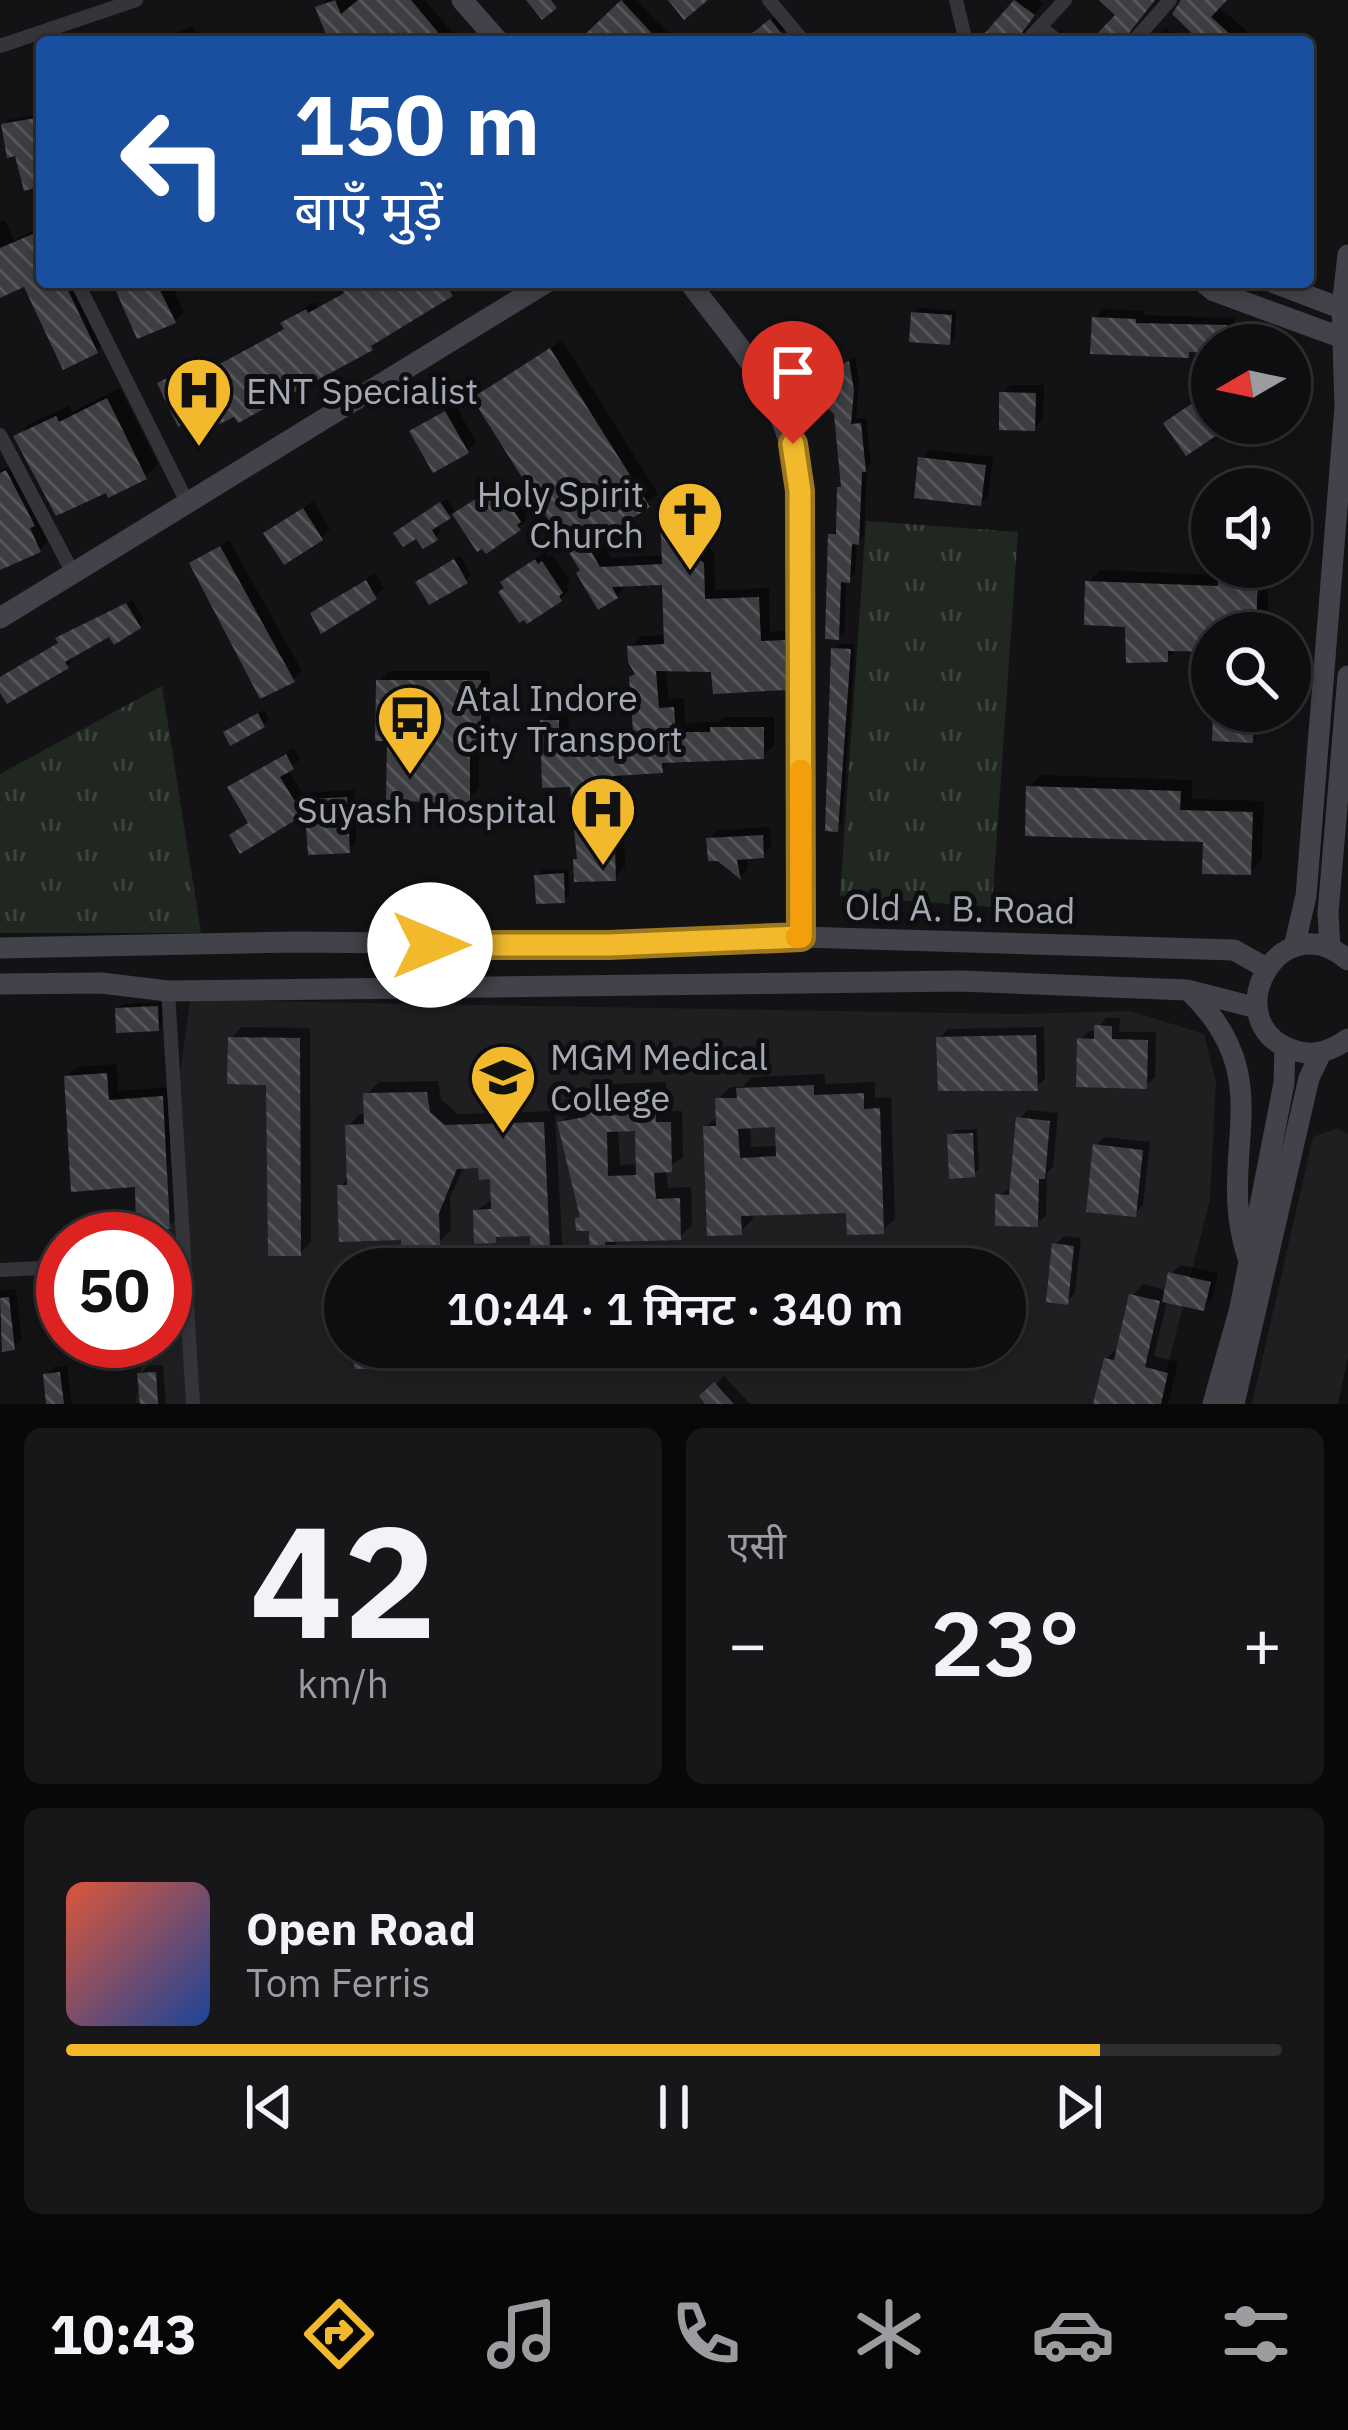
<!DOCTYPE html>
<html lang="hi">
<meta charset="utf-8">
<style>
:root{--surface:#0e0e10;--page:#171719;--text:#f1f3f6;--muted:#9b9c9f;--line:#2e2e30;--accent:#f2b92d}
body{margin:0;font-family:"IBM Plex Sans","Noto Sans Devanagari",sans-serif;background:var(--page);color:var(--text);height:100vh;display:flex;flex-direction:column;font-size:45px;white-space:nowrap}
*{box-sizing:border-box;margin:0}
p{font-size:39px;color:var(--muted)}
.icon{flex:none;width:66px;height:66px;fill:none;stroke:currentColor;stroke-width:2;stroke-linecap:round;stroke-linejoin:round}
.map{position:relative;height:1404px;overflow:hidden}
.drawer{display:flex;flex-direction:column;gap:24px;padding:24px;background:#080809;flex:1}
.drawer>*{flex:none}
.guide{position:absolute;left:36px;top:36px;width:1278px;height:252px;border-radius:12px;box-shadow:0 6px 18px #0003,0 0 0 3px var(--line);background:#1a4fa0;color:#fff;overflow:hidden}
.needle{width:78px;rotate:261deg}
.tools{position:absolute;left:1191px;top:324px;display:grid;gap:24px}
.tools a{display:grid;place-items:center;width:120px;height:120px;border-radius:50%;background:var(--surface);box-shadow:0 6px 18px #0003,0 0 0 3px var(--line);font-size:60px}
.speed{position:absolute;left:36px;top:1212px;display:flex;gap:24px;font-size:60px;font-weight:700;text-align:center}
.speed>*{display:grid;place-content:center;width:156px;height:156px;border-radius:50%;background:var(--surface);box-shadow:0 6px 18px #0003,0 0 0 3px var(--line);line-height:1}
.speed .limit{border:18px solid #d22;background:#fff;color:#111}
.pin{position:absolute;display:grid;place-items:center;width:102px;height:102px;color:#fff;margin:-123px -51px;border-radius:50% 50% 50% 0;rotate:-45deg;box-shadow:0 0 12px #0007}
.pin .icon{rotate:45deg}
.me{position:absolute;width:132px;margin:-66px;rotate:90deg;stroke-linejoin:round;filter:drop-shadow(0 0 9px #0008)}
.turn{display:flex;align-items:center;gap:42px;height:252px;padding:0 60px;font-size:54px}
.turn .icon{width:156px;height:156px;stroke-width:2.5}
.turn b{display:block;font-size:84px;line-height:102px}
.big{font-size:90px;font-weight:600;line-height:1.1}
.drawer .tile{flex:1;display:flex;flex-direction:column;justify-content:center;gap:18px;min-width:0;padding:0 42px;border-radius:18px;background:var(--page)}
.drawer .dial{align-items:center;gap:0}
.dial b{font-size:156px;line-height:1}
.song{display:flex;align-items:center;gap:36px}
.cover{width:144px;height:144px;border-radius:18px;background:linear-gradient(135deg,hsl(10 70% 55%),hsl(220 70% 35%))}
.played{height:12px;border-radius:6px;background:linear-gradient(90deg,var(--accent) 85%,var(--line) 85%)}
.keys{display:flex;justify-content:space-around;direction:ltr}
.heat{display:flex;justify-content:space-between;align-items:center;font-size:66px;direction:ltr}
.drawer .tiles{flex:1;display:grid;gap:24px;grid-template-columns:1fr 1fr}
.tile:last-child{grid-column:span 2}
.trip{position:absolute;left:324px;top:1248px;width:702px;height:120px;border-radius:60px;background:var(--surface);box-shadow:0 6px 18px #0003,0 0 0 3px var(--line);font-weight:600;line-height:120px;text-align:center}
.menu{display:flex;height:192px;justify-content:space-around;align-items:center;background:#060606;color:var(--muted)}
.menu .icon{width:84px;height:84px}
.menu .current{color:var(--accent)}
.menu b{font-size:54px;color:var(--text)}
.map>svg:first-child{display:block}
.built{fill:#1f1f22;fill-rule:evenodd}
.grass{fill:url(#grass-tufts)}
.shadow{fill:#0007;fill-rule:evenodd}
.building{fill:url(#building-back-hatch);fill-rule:evenodd}
.lines{fill:none;stroke-linecap:round;stroke-linejoin:round}
.street{stroke:#34353a;stroke-width:14}
.secondary{stroke:#42434a;stroke-width:21}
.route-casing{stroke:#9d781d;stroke-width:30}
.route{stroke:#f2b92d;stroke-width:21}
.slow{stroke:#f59e0b;stroke-width:21}
.labels{text-anchor:middle;dominant-baseline:central;stroke-width:10;stroke-linejoin:round;paint-order:stroke}
.poi-label{font-size:36px;fill:#a4a9b5;stroke:#0e0e10;text-anchor:start}
.street-label{font-size:36px;fill:#a4a9b5;stroke:#0e0e10}
</style>
<div class="map">
<svg width="1348" height="1404" viewBox="0 0 1348 1404">
<defs>
<pattern id="grass-tufts" width="24" height="20" patternUnits="userSpaceOnUse" patternTransform="scale(3)"><rect width="24" height="20" fill="#1f2720"/><path d="M3 7l-1-3M5 7V3M7 7l1-3M15 17l-1-3M17 17v-4M19 17l1-3" fill="none" stroke="#3d443e"/></pattern>
<pattern id="building-back-hatch" width="6" height="6" patternUnits="userSpaceOnUse" patternTransform="scale(3)"><rect width="6" height="6" fill="#3d3e42"/><path d="M-1 5l2 2M0 0l6 6M5-1l2 2" fill="none" stroke="#56575b"/></pattern>
</defs>
<rect width="100%" height="100%" fill="#131315"/>
<path class="built" d="M190,1000l826,14 115,-3 73,23 12,48 -6,118 -52,204h-1022l8,-63h21v-102h-7zM345,1269h660v78h-660z
M1338,1128l10,6v270h-96l61,-267z"/>
<path class="grass" d="M866,521l152,11 -26,375 -152,-11z
M162,686l39,247h-201v-159z"/>
<path class="shadow" d="M327,0h98l35,42h-43l-12,-15 -19,15h-53l-14,-34z
M625,0h12l38,41 -47,1 -22,-24z
M1018,0h20l5,4 -19,22 2,14 6,2h-44l-5,-4z
M1184,0h40l-6,6 41,36h-54z
M780,12l10,12 -14,13 4,5h-36z
M192,26l7,16h-44z
M1166,28l15,14h-30z
M40,114l2,69 -16,5 -9,-35 -13,-28 5,-5z
M5,220l9,20 28,-13v55h36l27,60 -9,9 -70,-68 -26,11v-72z
M115,282h55l14,30 -9,8 -36,15z
M353,282l107,3 -114,76 -185,22 8,-8 33,-16 5,11 79,-43 -2,-4 9,-8 22,-13 3,5 28,-16z
M920,308l36,3 -1,26 -6,5 -35,-29z
M1103,309l40,2v4l91,3 -1,23 -4,4h-17v5l-19,-1 -6,6 -92,-37z
M562,340l96,154 -60,42 13,22 53,-3 -1,-38 11,-11 26,-1 1,36 13,11 1,38 54,-2 1,44 24,-2 1,46 -10,11 -71,-18 -48,-1 2,31 16,-1 1,25 33,-1 5,-5h51v28l-11,11 -92,4 -10,10 -39,2 3,95 -11,11 -34,-21 -7,-73 -30,-63 11,-11h14l1,27 67,-2 2,-62 -7,-26 10,-11 26,-1 -2,-53 -37,2 -11,11 -34,-26 -107,-170z
M855,357l4,25 -3,37 10,-1 5,45 -4,4 -3,68 -7,8 -2,30 -9,6 -1,51 -7,7 -7,-102 8,-8 5,-43 -7,-71 -20,-38z
M1011,385h33l-1,34 -9,9 -32,-34z
M120,388l38,76 -13,12 -128,-39 12,-13 40,-18 3,6z
M455,404l21,38 -9,9 -54,-20z
M930,450l63,7 -4,37 -9,9 -59,-44z
M15,463l33,78 -9,9 -39,16v-95z
M503,482l3,4 4,-2 18,27 -4,4 3,4 -8,9 -41,20 -24,-37 -18,13 5,8 -5,5 -34,-9 45,-29 10,15z
M313,501l17,28 -9,9 -54,-4z
M229,540l73,131 -9,8 -101,-115z
M545,552l3,5 4,-3 18,28 -4,3 3,5 -9,9 -48,-25z
M460,556l11,19 -5,5 -42,-3z
M1227,567h42l-2,66h-55v16l-34,-1 -11,11 -79,-77 12,-12 120,5z
M375,573l9,15 -9,9 -62,17z
M132,600l13,21 -6,5 -28,7 -41,23 2,5 -5,5 -67,28v-16l61,-36 3,-8z
M839,644h16l-13,179 -5,5 -3,-179z
M389,671h101v65l-11,11v42l-22,19 -12,-8 -55,-62 -11,-57z
M264,710l5,9 -6,6 -37,7z
M1216,711h48l-1,17 -11,12z
M294,748l6,11 -12,11 14,23 52,-3 2,52 -8,8 -40,-41 -76,26 18,-13 -19,-35z
M1041,775l151,5v19l72,2 -2,59 -12,12 -44,-33 -177,-52z
M770,827l1,19 -8,9 -17,1 2,12 -7,8 -22,-18 -10,-19 9,-9z
M568,869l1,25 -5,6 -27,-24 6,-6z
M162,1002l1,21 -5,5 -40,-19 6,-5z
M1106,1018h14l-1,14h37l-1,45 -9,9 -66,-46 9,-9h8z
M242,1027l68,1 1,214 -11,11 -31,-171 -38,-44z
M1044,1027l1,52 -9,9 -97,-50 9,-9z
M117,1064l1,27 55,-4 6,129 -10,10 -102,-149 10,-10z
M825,1074v10l50,-2v16l16,-1 4,122 -13,12 -33,-21 -97,3 1,6 -13,13 -34,-105 13,-12 -1,-16 13,-12h11l10,-10zM777,1124l2,22 -28,1 -1,-21z
M438,1081l3,18 17,15 97,-3 8,147 30,-1 -1,-29 -14,-9 4,-4 -22,-92 12,-12 25,-5 -1,-10 12,-12 58,-2 1,29h15l1,46 -17,12 2,19 23,-1 1,38 -12,12 -64,2 1,18 70,-1v13h-329l10,-10 166,-1 -1,-26 -32,1 -6,7 -19,-29 18,-13 -1,-22 -12,-12 -17,2 -14,32 1,32 -12,12 -35,-5 -64,-50 9,-10 -1,-51 12,-12h7l-1,-19 13,-13zM618,1128h20l1,36 -19,1z
M1028,1110l30,3 -5,54 -6,6 -1,42 -9,9 -39,-28 14,-9 7,-68z
M977,1129l2,40 -5,5 -24,-39 5,-5z
M1104,1137l46,5 -7,63 -8,9 -40,-68z
M1064,1236l17,2 -6,55 -9,9 -11,-57z
M792,1250h78v19h-90v-7z
M966,1250l2,19h-27l-1,-12 5,-5z
M1180,1265l38,8 -6,26 -9,9 -36,-8 -13,56 24,6 -10,42h-72l10,-45 12,-11 14,-52 11,-12 24,6 4,-16z
M16,1289l6,51 -8,8 -14,-21v-36z
M356,1347h332v3l-12,13z
M1348,1357v47h-10z
M163,1365l3,39h-36l13,-1 -3,-29 8,-8z
M67,1366l5,38h-23l-3,-29 8,-8z
M724,1376l26,28h-41l-6,-7z"/>
<path class="building" d="M335,0l6,14 17,-14h53l35,42h-32l-9,-10 -14,10h-62l-14,-35z
M526,0h25l6,8 -15,12z
M621,0l39,42h-83z
M668,0h40l-24,20z
M1014,0l21,15 -20,27h-38z
M1099,0h56l-33,42h-33l26,-27z
M1181,0h46l-16,17 28,25h-38l-29,-28z
M770,19l13,16 -9,7h-33z
M35,118l7,68 -18,5 -9,-35 -8,2 -6,-34z
M42,230v52h22l34,71 -35,17 -39,-83 -24,11v-50z
M112,282h44l20,41 -39,16z
M353,282h91l9,14 -82,50 2,4 -135,73 -4,-6 -40,19 -7,-14 -9,5 -21,-44 35,-17 5,10 87,-47 -4,-6 26,-14 2,4 36,-20 -2,-3z
M911,312l41,3 -2,30 -41,-3z
M1092,317l44,2v4l91,2 -1,20h-14v8l-23,-1v6l-99,-4z
M550,348l100,159 -62,39 12,21 62,-3 -2,-48 30,-2 1,38 13,11 1,36 54,-2 2,44 24,-1 1,50 -73,4 -2,-22 -55,-1 3,37 15,-1 2,25h34v-5h54v32l-102,4 1,10 -50,3 3,105 -42,1 -1,-23h4l-7,-72 -28,1 -2,-68h19v27l75,-3 -5,-67 6,-3 -7,-12 -1,-16 37,-2 -2,-59 -50,2 6,11 -20,12 -22,-37 4,-3 -108,-172z
M849,361l5,29 -3,34 10,-1 5,49h-4l-3,73 -7,-1 -2,39 -9,-1 -2,58 -14,-1 3,-105h8l1,-47h4l-7,-73 -7,-6 -13,-34z
M1212,390v33h23l-49,33 -23,-33z
M999,392l37,1 -1,38 -36,-1z
M107,398l40,81 -39,19 -2,-5 -50,23 -43,-80 43,-20 3,6z
M445,411l24,42 -36,20 -24,-42z
M918,457l68,8 -5,41 -67,-8z
M6,470l29,56 -5,2 11,24 -41,18v-97z
M493,488l3,5 4,-3 21,32 -4,3 4,5 -35,24 -4,-5 -5,3 -25,-38z
M440,502l11,16 -19,12 6,10 -15,9 -7,-10 -13,8 -10,-14z
M303,508l20,32 -39,25 -21,-32z
M220,546l75,136 -35,17 -71,-136z
M454,559l14,24 -39,22 -14,-23z
M535,559l3,5 4,-3 21,32 -4,3 3,5 -35,23 -3,-4 -5,3 -21,-31 6,-4 -4,-6z
M1218,572l40,1 -2,60h-44v19l-44,-1v11l-42,1 -1,-36 -41,-2 1,-44 133,5z
M366,580l11,19 -56,35 -11,-21z
M126,603l15,25 -27,17 -5,-8 -44,25 4,6 -62,36 -7,-11v-16l58,-34 -3,-5z
M831,648l20,1 -13,183 -13,-1z
M376,680h105v70h-11v53h-12v8h-16v-8l-56,-3 1,-59h-12z
M1213,711h41l-1,32 -41,-2z
M258,713l7,14 -35,19 -7,-14z
M286,754l8,15 -14,8 14,23 53,-3 3,56 -42,2 -3,-41 -65,40 -11,-19 19,-12 -21,-36z
M1026,786l155,5 -1,19 73,2 -2,63 -49,-1 1,-32 -178,-6z
M763,835l1,23 -27,2 4,20 -23,-19h-10l-2,-23z
M564,873l1,30 -29,1 -2,-29z
M158,1006l1,25 -43,2 -1,-25z
M1094,1025l18,1v13l36,1 -1,49 -71,-2 1,-49 17,1z
M1036,1035l2,56h-100l-2,-54z
M228,1037l72,1 1,218h-33l-2,-171 -39,-1z
M107,1073l2,27 54,-4 7,133 -34,1 -1,-43 -64,5 -7,-116z
M814,1085v10l50,-2v16l16,-1 4,126 -37,1 -1,-22 -105,3 1,19 -35,1 -4,-110h13l-1,-28h22l-1,-10zM775,1127l1,29 -36,2 -2,-29z
M427,1092l3,20 15,13 99,-3 7,147h-20l-1,-33 -34,1v6l-22,1 -1,-34 18,-1 -1,-30 -11,1 -1,-12 -21,1 -18,44 1,32 -39,2v-7l-62,2 -2,-57h10l-2,-60 19,-1 -1,-31z
M655,1093l1,29h15l1,50 -18,1 2,26 24,-1 1,42 -76,2 1,27h-16l-1,-38h-13l-1,-13 5,-1 -23,-95 28,-5 8,-11v-11zM635,1131l1,44 -28,1 -1,-44z
M1016,1117l34,4 -5,58h-6l-1,48 -43,-1v-32l14,1z
M973,1133l2,44 -26,2 -2,-45z
M1093,1144l50,6 -7,67 -50,-5z
M1052,1243l22,3 -6,59 -22,-3z
M962,1254l1,15h-25l-1,-13z
M1168,1272l43,10 -7,29 -42,-9z
M1129,1294l31,7 -15,66 23,6 -7,31h-68l11,-46 10,2z
M9,1297l6,53 -13,2 -2,-54z
M353,1347h324v19l-323,3z
M60,1372l4,32h-18l-3,-30z
M156,1372l2,32h-18l-3,-31z
M714,1382l20,22h-29l-6,-8z"/>
<g class="lines">
<path class="street" d="M769,0l35,42
M956,0l10,42
M1040,27l19,15
M1026,42l39,-42
M1133,42l37,-42
M0,46l136,-46
M77,282l110,220
M0,435l73,138
M168,991l25,413
M165,1263h19
M0,1270l63,-3"/>
<path class="secondary" d="M462,0l37,42
M689,282c57,75 96,112 112,209v446
M1203,282l11,9 134,49
M1272,282l76,29
M0,618l547,-336
M1294,947l12,-51 39,-489 -3,-100 6,-52
M0,948l293,-6 316,3 192,-8 433,13 32,18
M1330,948l-2,-35 20,-237
M1348,960c-70,-60 -135,66 -52,91 20,6 36,-1 52,-12
M0,984l101,-1 67,8 792,-10 227,9 70,18
M1190,992c94,91 22,163 59,269
M1213,1404l27,-96 44,-225 1,-36
M1234,1404l75,-326 12,-25"/>
</g>
<g class="lines">
<defs>
<path id="route" d="M430,945h179l192,-8 -1,-446 -7,-47"/>
</defs>
<use href="#route" class="route-casing"/>
<use href="#route" class="route"/>
<path class="slow" d="M796,937h5v-167"/>
</g>
<defs>
<symbol id="hospital-pin" viewBox="-11 -11 22 30"><path d="M0 17L-7.5 6A9.5 9.5 0 1 1 7.5 6Z" fill="#f2b92d" stroke="#0e0e10"/><path d="M-5-5h3v3.5h4V-5h3V5h-3V1.5h-4V5h-3Z" fill="#111"/></symbol>
<symbol id="church-pin" viewBox="-11 -11 22 30"><path d="M0 17L-7.5 6A9.5 9.5 0 1 1 7.5 6Z" fill="#f2b92d" stroke="#0e0e10"/><path d="M-1.2-6h2.4v3.5h3.3v2.4h-3.3V6h-2.4V-.1h-3.3v-2.4h3.3Z" fill="#111"/></symbol>
<symbol id="bus-pin" viewBox="-11 -11 22 30"><path d="M0 17L-7.5 6A9.5 9.5 0 1 1 7.5 6Z" fill="#f2b92d" stroke="#0e0e10"/><path d="M-5-6H5V4H4V6H2V4H-2V6H-4V4H-5ZM-3.5-4V0h7V-4ZM-3.5 1.2v1.5H-2V1.2ZM2 1.2v1.5H3.5V1.2Z" fill="#111"/></symbol>
<symbol id="university-pin" viewBox="-11 -11 22 30"><path d="M0 17L-7.5 6A9.5 9.5 0 1 1 7.5 6Z" fill="#f2b92d" stroke="#0e0e10"/><path d="M0-5L7-2L0 1L-7-2ZM-4 1L0 2.5L4 1V4Q0 6-4 4Z" fill="#111"/></symbol>
</defs>
<g fill-rule="evenodd">
<use href="#hospital-pin" x="161" y="352" width="76" height="104"/>
<use href="#church-pin" x="652" y="476" width="76" height="104"/>
<use href="#bus-pin" x="372" y="680" width="76" height="104"/>
<use href="#hospital-pin" x="565" y="771" width="76" height="104"/>
<use href="#university-pin" x="465" y="1039" width="76" height="104"/>
</g>
<g class="labels">
<g class="poi-label">
<text x="246" y="390">ENT Specialist</text>
<text x="644" y="493" text-anchor="end">Holy Spirit<tspan x="644" dy="41">Church</tspan></text>
<text x="456" y="697">Atal Indore<tspan x="456" dy="41">City Transport</tspan></text>
<text x="556" y="809" text-anchor="end">Suyash Hospital</text>
<text x="550" y="1056">MGM Medical<tspan x="550" dy="41">College</tspan></text>
</g>
<g class="street-label">
<text transform="translate(960 908) rotate(1)">Old A. B. Road</text>
</g>
</g>
</svg>
<div class="tools">
<a><svg class="needle" viewBox="-14 -14 28 28"><path d="M0-13l5 13h-10z" fill="#e53935"/><path d="M0 13l5-13h-10z" fill="#9b9c9f"/></svg></a>
<a><svg class="icon" aria-label="sound" viewBox="0 0 24 24"><path d="M4 9h4l5-4v14l-5-4H4zM17 9q2 3 0 6"/></svg></a>
<a><svg class="icon" aria-label="search" viewBox="0 0 24 24"><circle cx="10" cy="10" r="6"/><path d="M15 15l6 6"/></svg></a>
</div>
<div class="speed"><div class="limit">50</div></div>
<div class="pin" style="left:793px;top:444px;background:#d93025"><svg class="icon" aria-label="arrive" viewBox="0 0 24 24"><path d="M6 21V4h12l-3 4 3 4H6"/></svg></div>
<svg class="me" style="left:430px;top:945px" viewBox="-20 -20 40 40"><circle r="19" fill="#fff"/><path d="M0-13L10 11 0 6-10 11z" fill="#f2b92d"/></svg>
<div class="trip">10:44 · 1 मिनट · 340 m</div>
<div class="guide">
<div class="turn"><svg class="icon" aria-label="left" viewBox="0 0 24 24"><path d="M17 20v-9H6M10 6l-5 5 5 5"/></svg><div><b>150 m</b>बाएँ मुड़ें</div></div>
</div>
</div>
<section class="drawer">
<div class="tiles">
<div class="tile dial"><b>42</b><p>km/h</p></div>
<div class="tile"><p>एसी</p>
<div class="heat"><a>−</a><b class="big">23°</b><a>+</a></div>
</div>
<div class="tile">
<div class="song"><i class="cover"></i><div><b>Open Road</b><p>Tom Ferris</p></div></div>
<div class="played"></div>
<div class="keys"><svg class="icon" aria-label="previous" viewBox="0 0 24 24"><path d="M18 5L8 12l10 7zM5 5v14"/></svg><svg class="icon" aria-label="pause" viewBox="0 0 24 24"><path d="M8 5v14M16 5v14"/></svg><svg class="icon" aria-label="next" viewBox="0 0 24 24"><path d="M6 5l10 7-10 7zM19 5v14"/></svg></div>
</div>
</div>
</section>
<nav class="menu">
<b>10:43</b>
<svg class="icon current" aria-label="directions" viewBox="0 0 24 24"><path d="M12 3l9 9-9 9-9-9zM9 14v-3h6M13 9l2 2-2 2"/></svg>
<svg class="icon" aria-label="music" viewBox="0 0 24 24"><path d="M9 18V5l10-2v13"/><circle cx="6" cy="18" r="3"/><circle cx="16" cy="16" r="3"/></svg>
<svg class="icon" aria-label="phone" viewBox="0 0 24 24"><path d="M5 4h4l2 5-3 2q2 4 5 5l2-3 5 2v4C11 20 4 13 5 4z"/></svg>
<svg class="icon" aria-label="climate" viewBox="0 0 24 24"><path d="M12 3v18M4 7l16 10M4 17L20 7"/></svg>
<svg class="icon" aria-label="car" viewBox="0 0 24 24"><path d="M5 17H2v-5l4-1 3-4h7l3 4 3 1v5h-3M9 17h6M6 11h13"/><circle cx="7" cy="17" r="2"/><circle cx="17" cy="17" r="2"/></svg>
<svg class="icon" aria-label="filters" viewBox="0 0 24 24"><path d="M4 7h16M4 17h16"/><circle cx="9" cy="7" r="2"/><circle cx="15" cy="17" r="2"/></svg>
</nav>
